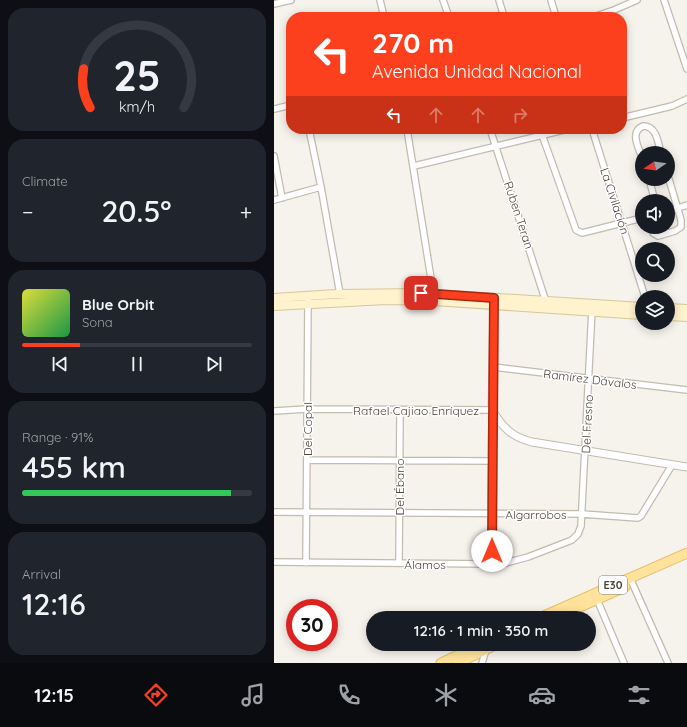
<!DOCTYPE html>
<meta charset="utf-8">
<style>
:root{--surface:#171b24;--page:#20242c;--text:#f1f3f6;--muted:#9ea1a6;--line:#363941;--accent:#fc3f1d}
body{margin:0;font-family:Quicksand,sans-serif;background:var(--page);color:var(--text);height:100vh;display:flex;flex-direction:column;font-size:15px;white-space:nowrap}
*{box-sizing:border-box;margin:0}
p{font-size:13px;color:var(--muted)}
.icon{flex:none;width:22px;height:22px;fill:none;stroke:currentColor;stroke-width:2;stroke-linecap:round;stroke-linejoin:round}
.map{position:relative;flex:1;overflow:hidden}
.panel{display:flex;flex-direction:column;gap:8px;padding:8px;background:#0d0f14;width:274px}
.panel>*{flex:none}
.hud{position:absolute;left:12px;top:12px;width:341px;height:122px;border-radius:16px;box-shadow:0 2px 10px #0003;background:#fc3f1d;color:#fff;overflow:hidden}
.needle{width:26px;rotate:257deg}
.tools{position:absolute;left:361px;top:146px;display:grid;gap:8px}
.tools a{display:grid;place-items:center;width:40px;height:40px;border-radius:50%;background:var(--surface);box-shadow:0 2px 10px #0003;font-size:20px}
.speed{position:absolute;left:12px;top:599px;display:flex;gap:8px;font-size:20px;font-weight:700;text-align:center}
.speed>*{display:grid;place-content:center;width:52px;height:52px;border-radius:50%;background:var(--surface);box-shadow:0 2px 10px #0003;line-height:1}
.speed .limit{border:6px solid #d22;background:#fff;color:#111}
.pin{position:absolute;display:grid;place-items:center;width:34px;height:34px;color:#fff;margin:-17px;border-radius:8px;box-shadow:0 2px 6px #0006}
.me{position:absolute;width:44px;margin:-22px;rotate:0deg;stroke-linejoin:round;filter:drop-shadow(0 0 3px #0008)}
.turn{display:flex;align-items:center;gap:14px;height:84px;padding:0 20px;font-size:18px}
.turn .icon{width:52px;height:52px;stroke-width:2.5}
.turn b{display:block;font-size:28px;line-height:34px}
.lanes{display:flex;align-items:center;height:38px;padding:0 20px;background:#0003;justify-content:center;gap:20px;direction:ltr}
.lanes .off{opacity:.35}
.big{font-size:30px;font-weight:600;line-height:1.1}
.panel .card{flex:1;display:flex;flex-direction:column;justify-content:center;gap:6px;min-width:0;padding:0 14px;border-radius:16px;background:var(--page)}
.panel .dial{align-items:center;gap:0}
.dial svg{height:104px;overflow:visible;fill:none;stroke:var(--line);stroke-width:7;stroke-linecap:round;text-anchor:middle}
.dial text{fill:var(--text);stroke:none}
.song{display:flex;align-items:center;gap:12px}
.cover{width:48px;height:48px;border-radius:6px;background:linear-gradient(135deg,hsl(60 70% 55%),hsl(140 70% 35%))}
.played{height:4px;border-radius:2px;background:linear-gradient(90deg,var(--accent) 25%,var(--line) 25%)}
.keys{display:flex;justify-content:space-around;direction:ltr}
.heat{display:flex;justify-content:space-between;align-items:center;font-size:22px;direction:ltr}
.charge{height:6px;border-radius:3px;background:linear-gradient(90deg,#34c759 91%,var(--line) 0)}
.trip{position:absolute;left:92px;top:611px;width:230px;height:40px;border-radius:20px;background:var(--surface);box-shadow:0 2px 10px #0003;font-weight:600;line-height:40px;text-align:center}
.dock{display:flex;height:64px;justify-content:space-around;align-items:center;background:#090b0e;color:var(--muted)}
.dock .icon{width:28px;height:28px}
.dock .on{color:var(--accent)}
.dock b{font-size:18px;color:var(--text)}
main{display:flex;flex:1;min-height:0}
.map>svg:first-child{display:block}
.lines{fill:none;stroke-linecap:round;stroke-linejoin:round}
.minor-casing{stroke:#c2bbae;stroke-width:8}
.tertiary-casing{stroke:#c2bbae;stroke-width:9}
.secondary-casing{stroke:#d6c79b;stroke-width:10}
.primary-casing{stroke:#e6c16a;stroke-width:11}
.minor{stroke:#fff;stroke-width:5.5}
.tertiary{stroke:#fff;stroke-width:7}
.secondary{stroke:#fff3cd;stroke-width:8}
.primary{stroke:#ffe39c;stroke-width:9}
.route-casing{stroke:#a42913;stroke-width:10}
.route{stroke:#fc3f1d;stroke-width:7}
.labels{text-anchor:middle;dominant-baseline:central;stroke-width:3;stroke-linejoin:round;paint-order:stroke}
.shield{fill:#fff;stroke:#817c74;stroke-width:1}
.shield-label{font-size:11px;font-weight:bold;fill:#4b4439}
.street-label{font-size:12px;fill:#4b4439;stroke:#fff}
</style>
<main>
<section class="panel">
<div class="card dial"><svg viewBox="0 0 100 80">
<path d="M14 69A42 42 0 1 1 86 69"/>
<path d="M14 69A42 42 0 0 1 9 39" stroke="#fc3f1d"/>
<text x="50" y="56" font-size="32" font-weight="700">25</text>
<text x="50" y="72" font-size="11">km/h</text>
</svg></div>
<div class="card"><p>Climate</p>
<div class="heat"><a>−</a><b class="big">20.5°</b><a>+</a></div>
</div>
<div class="card">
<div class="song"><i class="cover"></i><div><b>Blue Orbit</b><p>Sona</p></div></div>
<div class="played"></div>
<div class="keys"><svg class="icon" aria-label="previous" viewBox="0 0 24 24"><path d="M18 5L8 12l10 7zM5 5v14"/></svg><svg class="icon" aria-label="pause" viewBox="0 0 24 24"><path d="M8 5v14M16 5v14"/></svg><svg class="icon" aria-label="next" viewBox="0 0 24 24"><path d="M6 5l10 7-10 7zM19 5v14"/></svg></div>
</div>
<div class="card"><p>Range · 91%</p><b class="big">455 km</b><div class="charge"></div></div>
<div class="card"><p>Arrival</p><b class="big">12:16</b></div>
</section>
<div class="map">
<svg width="413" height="663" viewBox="0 0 413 663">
<rect width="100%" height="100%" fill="#f6f3ec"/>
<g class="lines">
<defs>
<path id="minor" d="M106,0l4,17
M169,0l6,17
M225,0l5,17
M277,0l5,17
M390,0l23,69
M0,4l17,-4
M319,17l21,-7 23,-10
M0,109l17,-4
M348,118l50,-12 15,-7
M35,129l12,58 19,107
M133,129l27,168
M216,129l56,173
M266,129l36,101 6,3 60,-15
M318,129l53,168
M0,156l8,42
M368,158c-3,-10 -13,-26 1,-32 14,0 15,17 18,27
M140,166l154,-37
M375,179l6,22
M0,200l47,-13
M394,211l19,-6
M377,227l2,6 5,3 17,-5 6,-4v-7l-13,-44
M220,367l193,23
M0,411l33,-2 185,1 -1,154
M33,460l185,1
M0,512l308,2 56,4 3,-2 31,-51
M0,562l217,2 15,-1 22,-6 44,-17 6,-6 3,-8 11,-217
M32,563l2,-262
M125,563l1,-153
M356,578l38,85
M322,597l28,66
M208,663l4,-13"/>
<path id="tertiary" d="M220,301l-2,109c11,18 20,27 40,32l155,25"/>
<path id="secondary" d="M0,298l62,-4 85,-1 221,14
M0,306l112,-6 48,1 208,14
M394,308l19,1
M394,316l19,1"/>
<path id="primary" d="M265,618l148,-65
M281,618l70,-31
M167,663l41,-19
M184,663l39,-19"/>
</defs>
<use href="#minor" class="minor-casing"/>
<use href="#tertiary" class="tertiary-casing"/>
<use href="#secondary" class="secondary-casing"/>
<use href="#primary" class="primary-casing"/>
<use href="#minor" class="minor"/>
<use href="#tertiary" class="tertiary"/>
<use href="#secondary" class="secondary"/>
<use href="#primary" class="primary"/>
</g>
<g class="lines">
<defs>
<path id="route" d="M147,293l73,5 -2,253"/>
</defs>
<use href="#route" class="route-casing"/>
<use href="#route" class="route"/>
</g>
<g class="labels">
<rect class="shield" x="325" y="576" width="28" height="18" rx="3"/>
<g class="shield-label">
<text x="339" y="585">E30</text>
</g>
<g class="street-label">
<text transform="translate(341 201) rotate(72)">La Civilación</text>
<text transform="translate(245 215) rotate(72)">Ruben Teran</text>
<text transform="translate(316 379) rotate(7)">Ramírez Dávalos</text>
<text x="142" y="410">Rafael Cajiao Enríquez</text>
<text transform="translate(313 424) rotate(-87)">Del Fresno</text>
<text transform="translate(33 429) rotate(-90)">Del Copal</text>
<text transform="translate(125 487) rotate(-90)">Del Ébano</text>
<text x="262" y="514">Algarrobos</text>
<text x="151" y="564">Álamos</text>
</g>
</g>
</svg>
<div class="tools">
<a><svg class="needle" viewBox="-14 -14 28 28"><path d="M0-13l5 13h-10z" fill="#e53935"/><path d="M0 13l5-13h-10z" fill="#9ea1a6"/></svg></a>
<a><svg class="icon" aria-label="sound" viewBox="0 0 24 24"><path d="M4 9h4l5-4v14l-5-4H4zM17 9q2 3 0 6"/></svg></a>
<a><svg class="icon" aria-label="search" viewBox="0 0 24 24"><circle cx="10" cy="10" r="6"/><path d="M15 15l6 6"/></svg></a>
<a><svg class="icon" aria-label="layers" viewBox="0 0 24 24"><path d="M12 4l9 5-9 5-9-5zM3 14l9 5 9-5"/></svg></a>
</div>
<div class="speed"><div class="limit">30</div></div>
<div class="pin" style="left:147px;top:293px;background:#d93025"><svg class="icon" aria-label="arrive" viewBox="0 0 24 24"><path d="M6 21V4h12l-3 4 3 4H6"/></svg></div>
<svg class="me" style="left:218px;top:551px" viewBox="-20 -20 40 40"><circle r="19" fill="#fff"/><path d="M0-13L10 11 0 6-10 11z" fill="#fc3f1d"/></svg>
<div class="trip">12:16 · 1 min · 350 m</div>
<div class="hud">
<div class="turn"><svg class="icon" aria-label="left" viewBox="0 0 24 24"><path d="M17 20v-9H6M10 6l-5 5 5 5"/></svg><div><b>270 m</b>Avenida Unidad Nacional</div></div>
<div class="lanes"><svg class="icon" aria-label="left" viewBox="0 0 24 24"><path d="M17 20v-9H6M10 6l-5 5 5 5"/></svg><svg class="icon off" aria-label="ahead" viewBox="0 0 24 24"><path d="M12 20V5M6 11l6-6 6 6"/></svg><svg class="icon off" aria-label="ahead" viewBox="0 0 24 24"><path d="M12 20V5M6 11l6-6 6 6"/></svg><svg class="icon off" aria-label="right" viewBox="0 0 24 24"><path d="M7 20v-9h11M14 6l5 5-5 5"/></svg></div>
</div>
</div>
</main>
<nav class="dock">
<b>12:15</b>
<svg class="icon on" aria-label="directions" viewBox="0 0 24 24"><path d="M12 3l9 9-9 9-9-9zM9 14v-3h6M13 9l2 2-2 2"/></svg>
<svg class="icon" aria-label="music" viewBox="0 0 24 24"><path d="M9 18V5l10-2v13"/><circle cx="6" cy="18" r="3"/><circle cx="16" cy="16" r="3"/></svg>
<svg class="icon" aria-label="phone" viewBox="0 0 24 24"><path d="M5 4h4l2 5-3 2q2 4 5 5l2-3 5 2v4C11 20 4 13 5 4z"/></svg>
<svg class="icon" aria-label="climate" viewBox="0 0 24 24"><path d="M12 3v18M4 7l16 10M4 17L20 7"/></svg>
<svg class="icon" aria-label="car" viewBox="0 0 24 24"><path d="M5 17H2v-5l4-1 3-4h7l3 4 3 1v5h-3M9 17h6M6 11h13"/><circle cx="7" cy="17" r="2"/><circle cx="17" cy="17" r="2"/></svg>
<svg class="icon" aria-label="filters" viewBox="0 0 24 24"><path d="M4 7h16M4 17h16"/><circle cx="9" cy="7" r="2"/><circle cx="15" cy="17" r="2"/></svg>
</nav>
